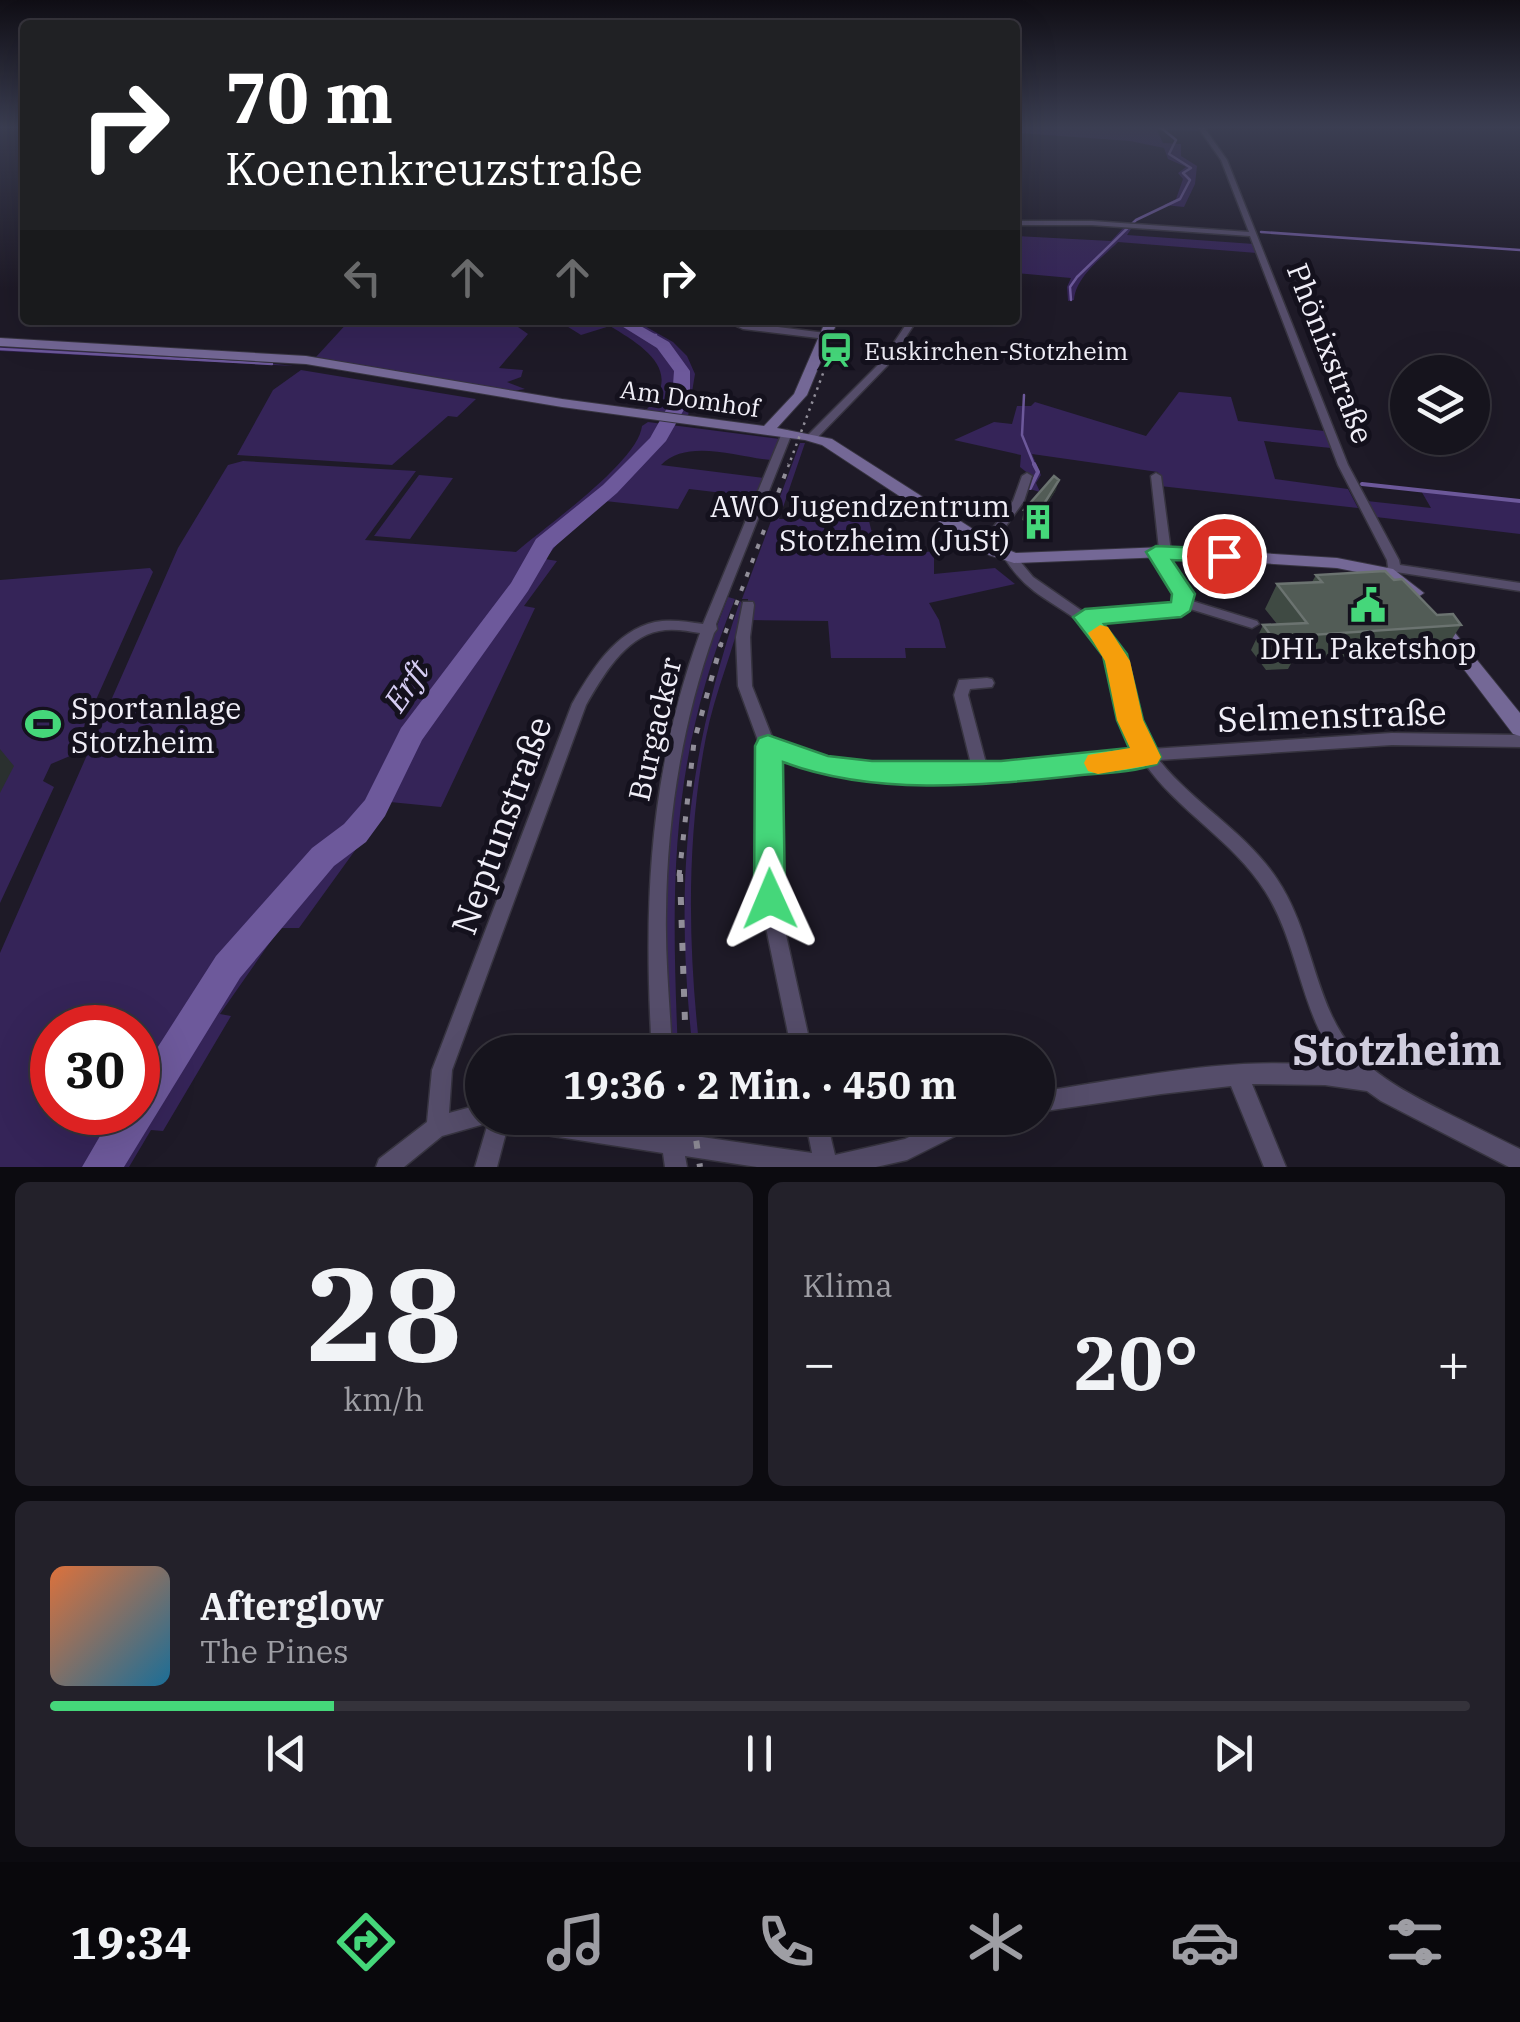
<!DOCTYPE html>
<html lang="de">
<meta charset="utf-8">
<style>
:root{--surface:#16141d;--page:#23212a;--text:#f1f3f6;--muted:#9e9ea4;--line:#35333b;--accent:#45d77a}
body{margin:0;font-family:"IBM Plex Serif",serif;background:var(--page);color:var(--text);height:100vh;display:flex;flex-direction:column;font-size:38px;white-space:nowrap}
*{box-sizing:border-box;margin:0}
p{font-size:32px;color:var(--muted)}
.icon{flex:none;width:55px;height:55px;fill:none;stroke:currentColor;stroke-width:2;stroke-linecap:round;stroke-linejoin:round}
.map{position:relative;height:1167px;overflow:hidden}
.sheet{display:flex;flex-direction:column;gap:15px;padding:15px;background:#0c0b10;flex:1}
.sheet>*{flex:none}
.guide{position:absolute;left:20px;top:20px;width:1000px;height:305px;border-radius:10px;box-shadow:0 10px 40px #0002,0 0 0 2px var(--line);background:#202124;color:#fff;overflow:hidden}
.tools{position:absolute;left:1390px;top:355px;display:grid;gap:20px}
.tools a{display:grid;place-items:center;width:100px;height:100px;border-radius:50%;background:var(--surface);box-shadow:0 10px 40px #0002,0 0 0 2px var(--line);font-size:50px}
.speed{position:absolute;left:30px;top:1005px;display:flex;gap:20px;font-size:50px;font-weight:700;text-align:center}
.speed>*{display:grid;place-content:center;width:130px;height:130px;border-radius:50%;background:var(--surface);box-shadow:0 10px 40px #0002,0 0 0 2px var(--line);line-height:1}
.speed .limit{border:15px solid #d22;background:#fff;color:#111}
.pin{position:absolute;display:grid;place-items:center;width:85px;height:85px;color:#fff;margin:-42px;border:5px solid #fff;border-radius:50%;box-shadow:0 2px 10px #0007}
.me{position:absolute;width:110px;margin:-55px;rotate:359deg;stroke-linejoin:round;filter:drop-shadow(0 0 8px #0008)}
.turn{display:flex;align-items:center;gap:35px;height:210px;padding:0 40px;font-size:45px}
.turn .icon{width:130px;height:130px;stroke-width:2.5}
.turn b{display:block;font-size:70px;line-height:85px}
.lanes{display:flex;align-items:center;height:95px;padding:0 40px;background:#0003;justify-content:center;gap:50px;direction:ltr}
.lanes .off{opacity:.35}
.big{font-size:75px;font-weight:700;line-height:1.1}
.sheet .widget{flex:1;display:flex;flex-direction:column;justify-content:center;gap:15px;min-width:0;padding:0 35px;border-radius:15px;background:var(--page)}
.sheet .dial{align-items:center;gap:0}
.dial b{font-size:130px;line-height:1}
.song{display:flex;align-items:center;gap:30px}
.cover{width:120px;height:120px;border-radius:15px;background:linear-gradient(135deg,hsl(20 70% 55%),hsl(200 70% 35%))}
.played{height:10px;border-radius:5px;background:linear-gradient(90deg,var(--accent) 20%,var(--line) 20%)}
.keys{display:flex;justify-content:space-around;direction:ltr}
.heat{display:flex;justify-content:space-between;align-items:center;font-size:55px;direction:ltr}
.sheet .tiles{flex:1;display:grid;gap:15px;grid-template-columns:1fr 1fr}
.widget:last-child{grid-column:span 2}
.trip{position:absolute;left:465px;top:1035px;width:590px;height:100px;border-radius:50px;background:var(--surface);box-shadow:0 10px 40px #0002,0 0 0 2px var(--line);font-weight:700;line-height:100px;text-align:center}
.tab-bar{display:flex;height:160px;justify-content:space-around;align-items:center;background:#09080c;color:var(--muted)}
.tab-bar .icon{width:70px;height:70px}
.tab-bar .active{color:var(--accent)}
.tab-bar b{font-size:45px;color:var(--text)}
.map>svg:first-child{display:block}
.green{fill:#352458;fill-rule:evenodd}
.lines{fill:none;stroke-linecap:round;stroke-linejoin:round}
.stream-far1{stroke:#6d599b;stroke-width:2.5}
.stream{stroke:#6d599b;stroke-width:4}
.river{fill:#6d599b;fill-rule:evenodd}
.street-casing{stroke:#373440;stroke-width:3}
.secondary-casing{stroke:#373440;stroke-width:2}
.street{fill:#554d6a;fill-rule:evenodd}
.secondary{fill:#746896;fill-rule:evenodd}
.rail-far3{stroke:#918e99;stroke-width:2.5;stroke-dasharray:2.5 5;stroke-linecap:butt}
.rail-far2{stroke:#918e99;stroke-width:4;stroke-dasharray:5 10;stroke-linecap:butt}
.rail-far1{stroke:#918e99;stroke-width:5;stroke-dasharray:6 12;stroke-linecap:butt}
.rail{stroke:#918e99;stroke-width:6;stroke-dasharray:8 15;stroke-linecap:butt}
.wall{fill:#3f4a43}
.shaded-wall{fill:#2a302f}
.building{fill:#525c56;stroke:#6b7370;stroke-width:2.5}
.route{fill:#45d77a;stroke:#2d8c4f;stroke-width:2.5}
.slow{fill:#f59e0b}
.labels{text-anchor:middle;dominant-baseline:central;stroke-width:10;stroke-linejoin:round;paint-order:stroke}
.far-poi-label{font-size:25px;fill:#f1eff8;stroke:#14111d;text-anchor:start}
.far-street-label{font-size:25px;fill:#f1eff8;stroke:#14111d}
.street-label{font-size:30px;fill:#f1eff8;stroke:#14111d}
.poi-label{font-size:30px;fill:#f1eff8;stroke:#14111d;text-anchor:end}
.water-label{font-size:32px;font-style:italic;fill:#d6cdf3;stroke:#14111d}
.near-street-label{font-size:35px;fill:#f1eff8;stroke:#14111d}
.near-quarter-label{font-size:42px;font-weight:bold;fill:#d0cdde;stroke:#14111d}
</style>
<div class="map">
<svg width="1520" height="1167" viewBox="0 0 1520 1167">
<rect width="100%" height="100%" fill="#1e1a27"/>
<path class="green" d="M1020,126h176l4,5 -43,-1 6,13 18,1v12l16,10 -2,18 -11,23 -20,-2 12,-6 7,-20 -5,-6 8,-6 -18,-8 -4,-11 -34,-7 -111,-8z
M1125,226l17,2 -11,1 -4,6 127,9 3,9 -139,-11c-16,16 -42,34 -44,58l-6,1 -1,-14 4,-9 -56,-5v-37l96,5z
M350,320h158l20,14 -29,34 24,2 -2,7 -14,5 18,7 -18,3 -191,-35z
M557,320h77l39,22 14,14 8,18 -7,42 -11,-1 8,-20 -5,-8 -11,26 -88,-10 66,6c37,-38 -4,-63 -37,-83l-29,9z
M0,347l207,10 87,9 -294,-15z
M301,370l175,29 -19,18 -9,-1 -56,49 -155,-10 36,-65z
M1179,392l52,5 7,24 86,10 7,17 -67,-7 11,38 73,10 10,19 -198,-22 -2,-14 -126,-18 9,21 -5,8 4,9 -14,-4 4,-13 -10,-8 1,-12 -67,-15 40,-18 18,2 5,-18h14l4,-4 111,34z
M648,422l132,17 -9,21c-34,-3 -84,-22 -110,5l103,13 -7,19 -68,-8 -11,20 -73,-8 -37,30 -23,28 12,2 -33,45 11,2 -94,199 -51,-5 -91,126h-19l-60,86 11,2 -68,115 -12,-1 -22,37h-129v-214l178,-405 50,-83 15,-4 173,10 -51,69 151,12c30,-26 122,-90 126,-126zM52,1028h86v84h-86z
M800,443h5l-26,76 89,-2 6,24 40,-1 12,12 8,-1v23l61,-6 20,16 -86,19 10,17 7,28h-41l1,10h-75l-3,-37 -80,-1v-21h-6z
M419,475l34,3 -43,61 -36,-3z
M1420,489l100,12v33l-144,-17 -9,-16 64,7z
M150,568l3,4 -75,168 -8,16 -19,8 -8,17 11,6 -54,116v-323z
M728,597l7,2c-66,162 -64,283 -57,453h-9c-11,-157 0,-307 59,-455z
M740,601l4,4c-10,44 -29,87 -38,132 -20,102 -18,213 -6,315h-7c-19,-166 -7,-293 47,-451z"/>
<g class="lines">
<path class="stream-far1" d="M1261,232l259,18
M1071,300l-1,-13 7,-10 59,-57 44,-21 10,-19 -7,-7 8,-5 -22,-14 7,-14 -17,-14
M646,335h10
M0,349l272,15
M1024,395l-2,40 13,32"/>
<path class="stream" d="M1362,484l158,17
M1030,488l8,-16 -4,-8"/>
<path class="river" d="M612,320h18l39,22 21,29v28l-24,42 -49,52 -64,55 -25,43 -106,149 -37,76 -19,26 -32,24 -94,112 -116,189h-42l32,-55h24v-34l78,-122 96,-108 32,-24 21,-24 36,-72 110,-145 25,-44 67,-54 47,-47 22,-39 2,-28 -17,-23z"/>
<defs>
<path id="street" d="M1197,126h6l24,34 121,305 51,95 1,5 120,18v8l-124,-19 -9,5 -4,-1 -2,-3 7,-6 -1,-7 -49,-95 -88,-229 -158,-11h-77v-4h77l157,11 -28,-72z
M723,320l103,13 4,3 -4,3 -83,-10z
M909,320h8l-30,46 -71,73h-8v-4l73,-73z
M787,430l5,3 -76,191 1,5 -3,4c-32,91 -47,184 -48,280 -1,47 4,93 6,139h-20c-9,-148 -3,-279 48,-419 -13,-2 -27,-5 -41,-2 -34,6 -57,46 -73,74l-134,365 -3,43 33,-9v14h88l89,13 -2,-13h20l4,16 131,19 -7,-35h21l9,37 70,-16 43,-21h32l-3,7 -70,35 -31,7h-119l-72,-11 2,11h-22l-2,-14 -156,-24 -10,38h-22l13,-44 -46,13 -38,31h-28l3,-8 48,-37 5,-52 140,-366c19,-33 43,-73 83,-82 16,-3 33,0 48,2l79,-191z
M1027,473l5,3 -8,25 -34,47h-8l-2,-3 33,-44 9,-25z
M1156,473l5,3 10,76 -7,4 26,38 -1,6 68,21 2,3 -7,4 -65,-20 -15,7 -77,6c39,37 33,84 56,128l241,-16 128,2v12l-128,-2 -233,15c35,44 87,72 118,119 28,42 34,91 54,135 24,53 65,73 114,98 25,12 50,25 75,37v18h-11l-128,-66 -14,-10 -42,-6 -73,-1 34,83h-22l-33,-81 -70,8 -123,18v-20c100,-15 203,-39 305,-24 -43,-51 -43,-122 -78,-177 -32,-51 -88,-80 -122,-130 -107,12 -217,34 -323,9 -15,-4 -30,-10 -44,-15l2,144 34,153h-20l-32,-153v-153l-22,-60 -2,-49 7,-35h10l1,3 -4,32 2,49 22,56c15,5 30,12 46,16 50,12 101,12 152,10l-18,-73 5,-15 28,-2 5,1 2,4 -2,4 -22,2 -2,6 19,72 149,-17c-17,-35 -15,-79 -39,-111 -16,-21 -42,-32 -63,-48 -13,-10 -22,-21 -31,-35l2,-3h8l20,24 52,36 85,-6 6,-3 2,-10 -28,-42 2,-3h7l-8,-73z"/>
<path id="secondary" d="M826,320h12l-31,75 -30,33 55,11 169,108 15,6 149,-6 172,11 56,11 31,24 -9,6 -33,-22 -45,-9 -172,-11 -151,6 -25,-8 -167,-110 -17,-5 -243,-33 -256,-43 -306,-18v-8l306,18 256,43 202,27 30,-32z
M1437,616l6,2 77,95v23l-7,-2 -82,-108 -3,-4z"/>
</defs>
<use href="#street" class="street-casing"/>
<use href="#secondary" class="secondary-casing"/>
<use href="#street" class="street"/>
<use href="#secondary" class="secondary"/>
<path class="rail-far3" d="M788,467l55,-147"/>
<path class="rail-far2" d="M720,647l69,-183"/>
<path class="rail-far1" d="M679,876l15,-134 27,-98"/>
<path class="rail" d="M680,874l6,178
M693,1118l7,49"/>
</g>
<path class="wall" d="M1056,490l-22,35 -12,-5 2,-10z
M1193,548l53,25 -8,20 -34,1 -18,-27z
M1316,575l78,5 43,35 24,10 -16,25 -152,10 -5,9 -22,1 -15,-20 12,-25 14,-1 -12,-15 12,-25 35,-2z"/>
<path class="shaded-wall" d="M1059,480l-3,10 -22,35 3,-10z
M0,749l14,17 -14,27z"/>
<path class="building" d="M1054,476l5,4 -22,35 -13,-5z
M1226,547l20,26 -34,2 -19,-27z
M1385,571l9,9 8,-1 35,36 16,-1 8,11 -166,11 6,8 -23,1 -15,-20 44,-2 -30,-39 45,-2 -6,-7z"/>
<linearGradient id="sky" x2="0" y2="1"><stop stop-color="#100e15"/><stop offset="0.44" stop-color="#3b3e52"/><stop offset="1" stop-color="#3b3e52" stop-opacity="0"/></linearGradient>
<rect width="1520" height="289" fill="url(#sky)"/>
<path class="route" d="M1156,546l68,3 11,7 -11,6 -52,-2 23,34 -5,17 -9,6 -77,7 23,30 16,66 18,37 -4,7c-26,9 -56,9 -84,12 -95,10 -199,20 -290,-14l2,137 -4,10 -11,4 -12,-4 -4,-10 1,-153 4,-8 9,-3 60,21 44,5h129l128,-13 -12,-28 -14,-64 -30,-39 12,-8 86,-7 1,-8 -26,-42z"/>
<path class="slow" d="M1100,625l8,2 22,34 13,59 18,37 -4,7 -59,10 -10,-3 -4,-8 4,-8 42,-7 -13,-28 -12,-59 -17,-28z"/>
<defs>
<symbol id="station-bare" viewBox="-9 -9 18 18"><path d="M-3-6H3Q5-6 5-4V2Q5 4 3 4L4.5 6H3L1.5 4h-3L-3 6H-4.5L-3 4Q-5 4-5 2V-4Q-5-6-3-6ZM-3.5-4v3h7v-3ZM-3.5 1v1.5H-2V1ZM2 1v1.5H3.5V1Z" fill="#45d77a" stroke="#14111d" stroke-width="2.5" paint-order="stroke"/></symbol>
<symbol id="building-bare" viewBox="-9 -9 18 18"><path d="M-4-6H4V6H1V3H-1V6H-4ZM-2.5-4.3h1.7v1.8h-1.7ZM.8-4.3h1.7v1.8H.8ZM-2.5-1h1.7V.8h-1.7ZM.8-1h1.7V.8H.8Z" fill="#45d77a" stroke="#14111d" stroke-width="2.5" paint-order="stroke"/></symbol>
<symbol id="civic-bare" viewBox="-9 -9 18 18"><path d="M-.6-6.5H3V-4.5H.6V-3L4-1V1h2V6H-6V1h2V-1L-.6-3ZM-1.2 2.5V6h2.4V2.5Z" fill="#45d77a" stroke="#14111d" stroke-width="2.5" paint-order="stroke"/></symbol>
<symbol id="stadium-bare" viewBox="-9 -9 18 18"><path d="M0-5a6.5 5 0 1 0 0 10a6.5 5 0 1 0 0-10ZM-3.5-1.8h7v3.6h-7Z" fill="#45d77a" stroke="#14111d" stroke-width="2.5" paint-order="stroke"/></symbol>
</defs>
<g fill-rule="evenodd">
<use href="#station-bare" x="811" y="325" width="50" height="50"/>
<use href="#building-bare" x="1013" y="497" width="50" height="50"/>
<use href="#civic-bare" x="1343" y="580" width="50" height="50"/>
<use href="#stadium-bare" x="18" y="699" width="50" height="50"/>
</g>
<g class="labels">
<g class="far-poi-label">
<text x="864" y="350">Euskirchen-Stotzheim</text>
</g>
<g class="far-street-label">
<text transform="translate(690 398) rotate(8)">Am Domhof</text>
</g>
<g class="street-label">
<text transform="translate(1331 353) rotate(69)">Phönixstraße</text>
<text transform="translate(654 729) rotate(-77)">Burgacker</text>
</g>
<g class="poi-label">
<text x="1010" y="505">AWO Jugendzentrum<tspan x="1010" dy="34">Stotzheim (JuSt)</tspan></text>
<text x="1368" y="647" text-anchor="middle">DHL Paketshop</text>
<text x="71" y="707" text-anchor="start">Sportanlage<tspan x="71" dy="34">Stotzheim</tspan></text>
</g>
<g class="water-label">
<text transform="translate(406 685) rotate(-56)">Erft</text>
</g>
<g class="near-street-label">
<text transform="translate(1332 715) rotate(-2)">Selmenstraße</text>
<text transform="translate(501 825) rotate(-70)">Neptunstraße</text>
</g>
<g class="near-quarter-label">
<text x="1397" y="1049">Stotzheim</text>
</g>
</g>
</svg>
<div class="tools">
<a><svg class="icon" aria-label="layers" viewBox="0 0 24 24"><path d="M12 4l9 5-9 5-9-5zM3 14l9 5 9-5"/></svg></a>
</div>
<div class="speed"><div class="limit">30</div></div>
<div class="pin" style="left:1224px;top:556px;background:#d93025"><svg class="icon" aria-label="arrive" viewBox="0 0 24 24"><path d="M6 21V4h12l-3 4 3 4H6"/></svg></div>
<svg class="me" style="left:770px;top:899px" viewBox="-20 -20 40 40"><path d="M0-17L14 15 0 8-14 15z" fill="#45d77a" stroke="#fff" stroke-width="4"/></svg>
<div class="trip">19:36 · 2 Min. · 450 m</div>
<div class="guide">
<div class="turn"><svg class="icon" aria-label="right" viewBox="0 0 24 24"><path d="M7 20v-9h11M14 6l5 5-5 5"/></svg><div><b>70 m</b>Koenenkreuzstraße</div></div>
<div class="lanes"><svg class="icon off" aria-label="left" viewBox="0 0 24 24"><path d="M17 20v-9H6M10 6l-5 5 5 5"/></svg><svg class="icon off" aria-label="ahead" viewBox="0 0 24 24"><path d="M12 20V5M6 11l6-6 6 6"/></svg><svg class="icon off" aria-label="ahead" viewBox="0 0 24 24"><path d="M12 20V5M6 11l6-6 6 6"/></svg><svg class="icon" aria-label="right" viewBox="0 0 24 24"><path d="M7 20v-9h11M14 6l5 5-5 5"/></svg></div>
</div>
</div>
<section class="sheet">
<div class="tiles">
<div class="widget dial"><b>28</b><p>km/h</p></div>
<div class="widget"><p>Klima</p>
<div class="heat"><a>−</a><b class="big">20°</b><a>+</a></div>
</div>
<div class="widget">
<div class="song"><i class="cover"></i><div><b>Afterglow</b><p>The Pines</p></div></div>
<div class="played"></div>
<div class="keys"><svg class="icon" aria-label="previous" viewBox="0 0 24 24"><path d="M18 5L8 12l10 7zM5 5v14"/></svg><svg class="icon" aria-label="pause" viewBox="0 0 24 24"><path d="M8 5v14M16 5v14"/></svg><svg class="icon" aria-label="next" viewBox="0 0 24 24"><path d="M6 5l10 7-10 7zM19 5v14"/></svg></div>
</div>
</div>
</section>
<nav class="tab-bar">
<b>19:34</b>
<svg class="icon active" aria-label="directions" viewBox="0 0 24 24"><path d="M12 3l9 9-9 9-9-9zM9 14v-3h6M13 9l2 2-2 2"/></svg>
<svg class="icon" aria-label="music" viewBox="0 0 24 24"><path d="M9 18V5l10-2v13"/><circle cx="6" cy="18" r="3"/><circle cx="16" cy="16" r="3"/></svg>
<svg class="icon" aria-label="phone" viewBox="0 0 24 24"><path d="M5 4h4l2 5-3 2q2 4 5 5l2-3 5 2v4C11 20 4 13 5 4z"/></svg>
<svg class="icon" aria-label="climate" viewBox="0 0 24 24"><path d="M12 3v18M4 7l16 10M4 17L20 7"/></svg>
<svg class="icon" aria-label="car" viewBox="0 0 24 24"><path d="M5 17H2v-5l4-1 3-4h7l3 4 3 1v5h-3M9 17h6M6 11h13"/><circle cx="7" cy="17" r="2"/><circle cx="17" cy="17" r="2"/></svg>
<svg class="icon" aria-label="filters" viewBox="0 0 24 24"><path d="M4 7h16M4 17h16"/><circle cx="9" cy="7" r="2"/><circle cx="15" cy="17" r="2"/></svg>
</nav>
